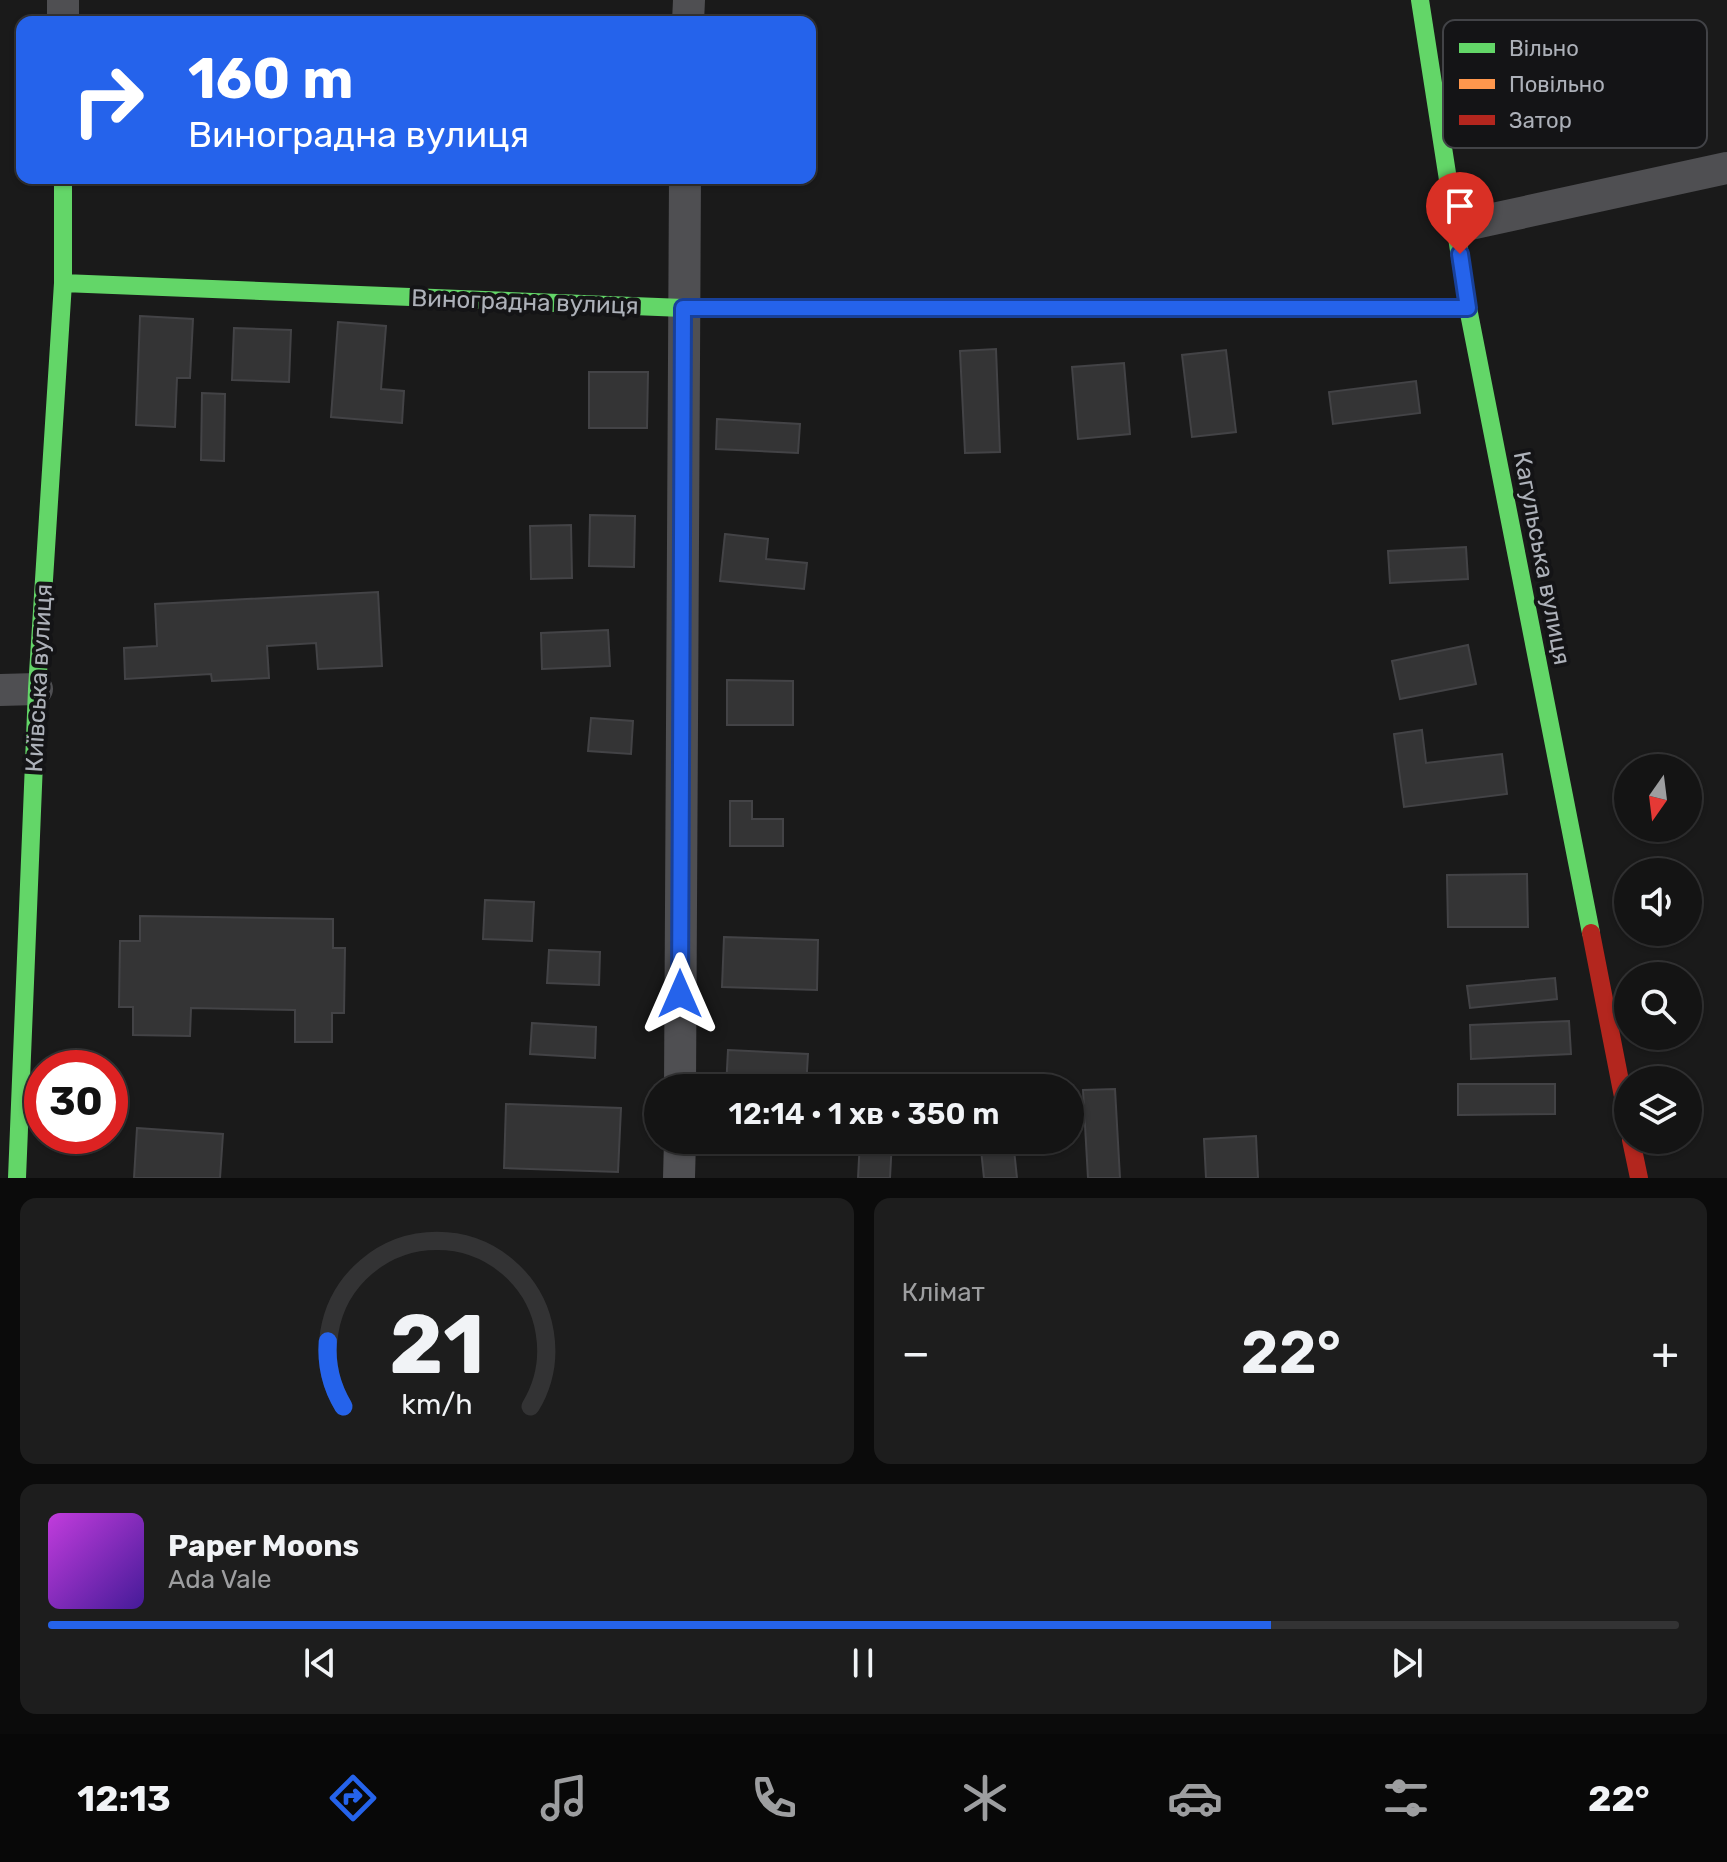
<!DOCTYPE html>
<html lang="uk">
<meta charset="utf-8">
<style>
:root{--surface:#141414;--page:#1d1d1d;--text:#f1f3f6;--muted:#9d9ea0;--line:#333334;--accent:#2563eb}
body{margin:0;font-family:Rubik,sans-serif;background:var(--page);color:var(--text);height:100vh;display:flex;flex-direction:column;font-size:30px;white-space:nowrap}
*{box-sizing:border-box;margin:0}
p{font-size:26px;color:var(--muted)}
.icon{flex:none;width:44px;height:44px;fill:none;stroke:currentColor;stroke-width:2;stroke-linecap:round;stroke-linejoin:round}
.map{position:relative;height:1178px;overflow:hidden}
.details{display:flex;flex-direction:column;gap:20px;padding:20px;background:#0b0b0b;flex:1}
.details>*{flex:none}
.guide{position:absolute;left:16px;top:16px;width:800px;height:168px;border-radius:16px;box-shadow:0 2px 6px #0004,0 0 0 2px var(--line);background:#2563eb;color:#fff;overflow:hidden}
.needle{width:52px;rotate:194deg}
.fabs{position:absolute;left:1614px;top:754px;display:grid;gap:16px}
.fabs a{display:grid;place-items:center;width:88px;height:88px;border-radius:50%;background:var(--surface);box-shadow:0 2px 6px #0004,0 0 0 2px var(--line);font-size:40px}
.speed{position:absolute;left:24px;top:1050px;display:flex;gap:16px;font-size:40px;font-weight:700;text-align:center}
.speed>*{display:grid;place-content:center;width:104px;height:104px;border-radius:50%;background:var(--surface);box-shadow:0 2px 6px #0004,0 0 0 2px var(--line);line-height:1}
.speed .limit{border:12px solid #d22;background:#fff;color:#111}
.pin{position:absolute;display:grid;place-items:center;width:68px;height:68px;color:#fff;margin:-82px -34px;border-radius:50% 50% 50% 0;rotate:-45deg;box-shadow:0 0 8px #0007}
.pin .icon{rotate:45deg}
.me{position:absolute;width:88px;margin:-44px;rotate:0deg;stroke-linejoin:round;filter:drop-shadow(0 0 6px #0008)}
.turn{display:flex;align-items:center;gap:28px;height:168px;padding:0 40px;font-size:36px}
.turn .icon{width:104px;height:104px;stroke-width:2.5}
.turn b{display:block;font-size:56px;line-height:68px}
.big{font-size:60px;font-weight:600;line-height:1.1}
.details .tile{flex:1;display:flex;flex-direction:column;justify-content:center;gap:12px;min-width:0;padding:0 28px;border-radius:16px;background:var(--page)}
.details .dial{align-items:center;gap:0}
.dial svg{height:208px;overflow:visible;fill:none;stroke:var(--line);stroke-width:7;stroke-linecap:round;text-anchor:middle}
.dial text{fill:var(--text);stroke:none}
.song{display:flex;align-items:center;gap:24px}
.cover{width:96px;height:96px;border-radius:12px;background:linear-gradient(135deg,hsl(290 70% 55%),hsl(260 70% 35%))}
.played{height:8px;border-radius:4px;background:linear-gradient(90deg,var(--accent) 75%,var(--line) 75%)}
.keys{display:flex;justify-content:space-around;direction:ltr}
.heat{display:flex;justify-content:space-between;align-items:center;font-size:44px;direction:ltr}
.details .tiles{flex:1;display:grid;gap:20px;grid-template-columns:1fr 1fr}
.tile:last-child{grid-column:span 2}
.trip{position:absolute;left:644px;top:1074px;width:440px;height:80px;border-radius:40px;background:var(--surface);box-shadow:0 2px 6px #0004,0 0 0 2px var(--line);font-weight:600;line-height:80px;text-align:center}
.tab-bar{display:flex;height:128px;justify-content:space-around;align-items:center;background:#080808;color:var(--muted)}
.tab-bar .icon{width:56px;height:56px}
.tab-bar .active{color:var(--accent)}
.tab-bar b{font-size:36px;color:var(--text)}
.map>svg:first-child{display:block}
.building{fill:#343435;stroke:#434346;stroke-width:2}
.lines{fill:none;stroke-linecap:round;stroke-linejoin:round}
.street{stroke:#4f4f52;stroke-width:32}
.fast{stroke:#63d668;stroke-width:18}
.slow{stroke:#ff974d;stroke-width:18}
.jam{stroke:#b3261e;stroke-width:18}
.route-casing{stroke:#184099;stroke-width:20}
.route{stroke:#2563eb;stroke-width:14}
.labels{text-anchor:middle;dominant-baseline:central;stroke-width:8;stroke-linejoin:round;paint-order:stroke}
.street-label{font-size:24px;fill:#adb1b9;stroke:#141416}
.key{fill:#141416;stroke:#424347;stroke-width:2}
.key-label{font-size:22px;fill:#adb1b9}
</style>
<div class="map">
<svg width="1727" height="1178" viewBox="0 0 1727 1178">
<rect width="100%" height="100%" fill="#1a1a1a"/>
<path class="building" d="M140,316l53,3 -3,59h-13l-2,49 -39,-2z
M338,322l48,4 -5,63 23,2 -2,32 -71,-6z
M234,328l57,2 -2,52 -57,-2z
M996,349l4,103 -35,1 -5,-102z
M1226,350l10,82 -44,5 -10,-82z
M1124,363l6,71 -52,5 -6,-72z
M589,372h59l-1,56h-58z
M1416,381l4,32 -87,11 -4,-32z
M202,393l23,1 -1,67 -23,-1z
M717,419l83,5 -2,29 -82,-4z
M590,515l45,1 -1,51 -45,-1z
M571,525l1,53 -41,1 -1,-53z
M725,534l43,5 -2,20 41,4 -3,26 -84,-8z
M1466,547l2,32 -78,4 -2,-32z
M378,592l4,74 -64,3 -2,-26 -49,3 2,32 -57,3 -1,-7 -86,5 -1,-31 33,-2 -2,-42z
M608,630l2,36 -68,3 -1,-36z
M1468,645l8,39 -76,15 -8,-38z
M727,680l66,1v44h-66z
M591,718l42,3 -2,33 -43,-3z
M1422,730l4,33 76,-9 5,40 -103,13 -10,-73z
M730,801h22v18h31v27h-53z
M1527,874l1,53h-80l-1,-52z
M485,900l49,2 -2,39 -49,-2z
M140,916l193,3v29h12l-1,65h-12v29h-37v-32l-104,-2 -1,28 -57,-1v-28h-14l1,-66h20z
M724,937l94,3 -1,50 -95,-3z
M549,950l51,2 -1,33 -52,-2z
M1555,978l2,21 -87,9 -3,-22z
M1569,1021l2,33 -100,5 -1,-34z
M532,1023l64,4 -1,31 -65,-4z
M728,1050l80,4 -2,34h-80z
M1458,1084h97v30l-97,1z
M1115,1089l5,89h-32l-5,-88z
M506,1104l115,4 -3,64 -114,-4z
M137,1128l86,6 -3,44h-86z
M1256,1136l2,42h-52l-2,-39z
M860,1140h32l-2,38h-32z
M980,1140h33l4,38h-33z"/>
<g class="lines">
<path class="street" d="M63,0v22
M688,22l1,-22
M1456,227l271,-59
M0,690l37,-1
M680,1088l5,-910
M679,1178l1,-38"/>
<path class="fast" d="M1420,0l48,308 123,625
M63,283l620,25h337
M1273,308h195
M17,1178l20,-489 26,-406v-105"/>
<path class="slow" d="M1020,308h253"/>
<path class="jam" d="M1591,933l37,189
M1631,1140l8,38"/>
</g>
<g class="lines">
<defs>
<path id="route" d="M680,994l3,-686h785l-8,-54"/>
</defs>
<use href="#route" class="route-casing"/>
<use href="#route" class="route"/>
</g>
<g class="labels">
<g class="street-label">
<text transform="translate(525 302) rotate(2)">Виноградна вулиця</text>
<text transform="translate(1542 558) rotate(79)">Кагульська вулиця</text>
<text transform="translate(39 678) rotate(-87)">Київська вулиця</text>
</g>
</g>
<rect x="1443" y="20" width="264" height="128" rx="12" class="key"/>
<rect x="1459" y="43" width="36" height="10" fill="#63d668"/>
<rect x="1459" y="79" width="36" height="10" fill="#ff974d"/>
<rect x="1459" y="115" width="36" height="10" fill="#b3261e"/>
<g class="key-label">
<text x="1509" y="56">Вільно</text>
<text x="1509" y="92">Повільно</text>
<text x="1509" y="128">Затор</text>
</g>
</svg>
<div class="fabs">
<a><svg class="needle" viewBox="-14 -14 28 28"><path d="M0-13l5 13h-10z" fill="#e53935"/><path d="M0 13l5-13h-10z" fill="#9d9ea0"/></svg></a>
<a><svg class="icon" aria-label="sound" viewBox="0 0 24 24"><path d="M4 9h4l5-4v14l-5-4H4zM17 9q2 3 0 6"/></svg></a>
<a><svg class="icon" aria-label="search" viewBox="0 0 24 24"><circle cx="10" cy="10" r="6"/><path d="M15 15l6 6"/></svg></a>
<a><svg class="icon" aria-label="layers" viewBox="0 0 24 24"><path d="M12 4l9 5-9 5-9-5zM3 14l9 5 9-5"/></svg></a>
</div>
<div class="speed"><div class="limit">30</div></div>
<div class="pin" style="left:1460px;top:254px;background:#d93025"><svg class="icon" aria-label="arrive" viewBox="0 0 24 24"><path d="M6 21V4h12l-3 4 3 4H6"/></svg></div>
<svg class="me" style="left:680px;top:994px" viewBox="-20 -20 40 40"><path d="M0-17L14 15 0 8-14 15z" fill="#2563eb" stroke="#fff" stroke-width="4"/></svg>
<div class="trip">12:14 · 1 хв · 350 m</div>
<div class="guide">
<div class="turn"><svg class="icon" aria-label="right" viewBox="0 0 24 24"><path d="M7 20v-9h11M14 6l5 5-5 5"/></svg><div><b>160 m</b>Виноградна вулиця</div></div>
</div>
</div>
<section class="details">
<div class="tiles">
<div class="tile dial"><svg viewBox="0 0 100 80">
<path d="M14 69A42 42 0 1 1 86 69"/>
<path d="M14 69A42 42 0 0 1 8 44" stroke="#2563eb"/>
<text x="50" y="56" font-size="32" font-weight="700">21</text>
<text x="50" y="72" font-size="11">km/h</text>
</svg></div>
<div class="tile"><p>Клімат</p>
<div class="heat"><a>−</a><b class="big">22°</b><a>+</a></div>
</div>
<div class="tile">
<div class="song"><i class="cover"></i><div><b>Paper Moons</b><p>Ada Vale</p></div></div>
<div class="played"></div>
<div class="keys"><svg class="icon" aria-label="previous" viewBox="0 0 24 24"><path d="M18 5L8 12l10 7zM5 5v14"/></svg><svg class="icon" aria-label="pause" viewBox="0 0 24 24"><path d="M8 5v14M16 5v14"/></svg><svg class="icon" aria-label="next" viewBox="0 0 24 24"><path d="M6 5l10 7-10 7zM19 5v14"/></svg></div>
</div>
</div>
</section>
<nav class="tab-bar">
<b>12:13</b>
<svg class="icon active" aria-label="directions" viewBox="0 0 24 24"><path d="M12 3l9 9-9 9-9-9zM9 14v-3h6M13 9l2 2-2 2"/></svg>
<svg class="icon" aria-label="music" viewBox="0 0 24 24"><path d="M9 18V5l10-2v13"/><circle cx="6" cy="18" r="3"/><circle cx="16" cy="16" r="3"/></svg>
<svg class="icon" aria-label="phone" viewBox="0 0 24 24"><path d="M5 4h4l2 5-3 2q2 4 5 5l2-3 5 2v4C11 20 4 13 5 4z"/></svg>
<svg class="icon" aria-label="climate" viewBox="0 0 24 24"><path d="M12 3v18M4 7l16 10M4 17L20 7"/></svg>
<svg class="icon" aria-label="car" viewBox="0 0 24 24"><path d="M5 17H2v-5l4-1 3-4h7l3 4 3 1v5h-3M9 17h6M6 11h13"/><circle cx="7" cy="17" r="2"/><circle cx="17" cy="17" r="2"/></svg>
<svg class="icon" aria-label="filters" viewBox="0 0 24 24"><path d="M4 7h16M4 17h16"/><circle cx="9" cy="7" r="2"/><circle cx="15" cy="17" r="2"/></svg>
<b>22°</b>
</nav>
